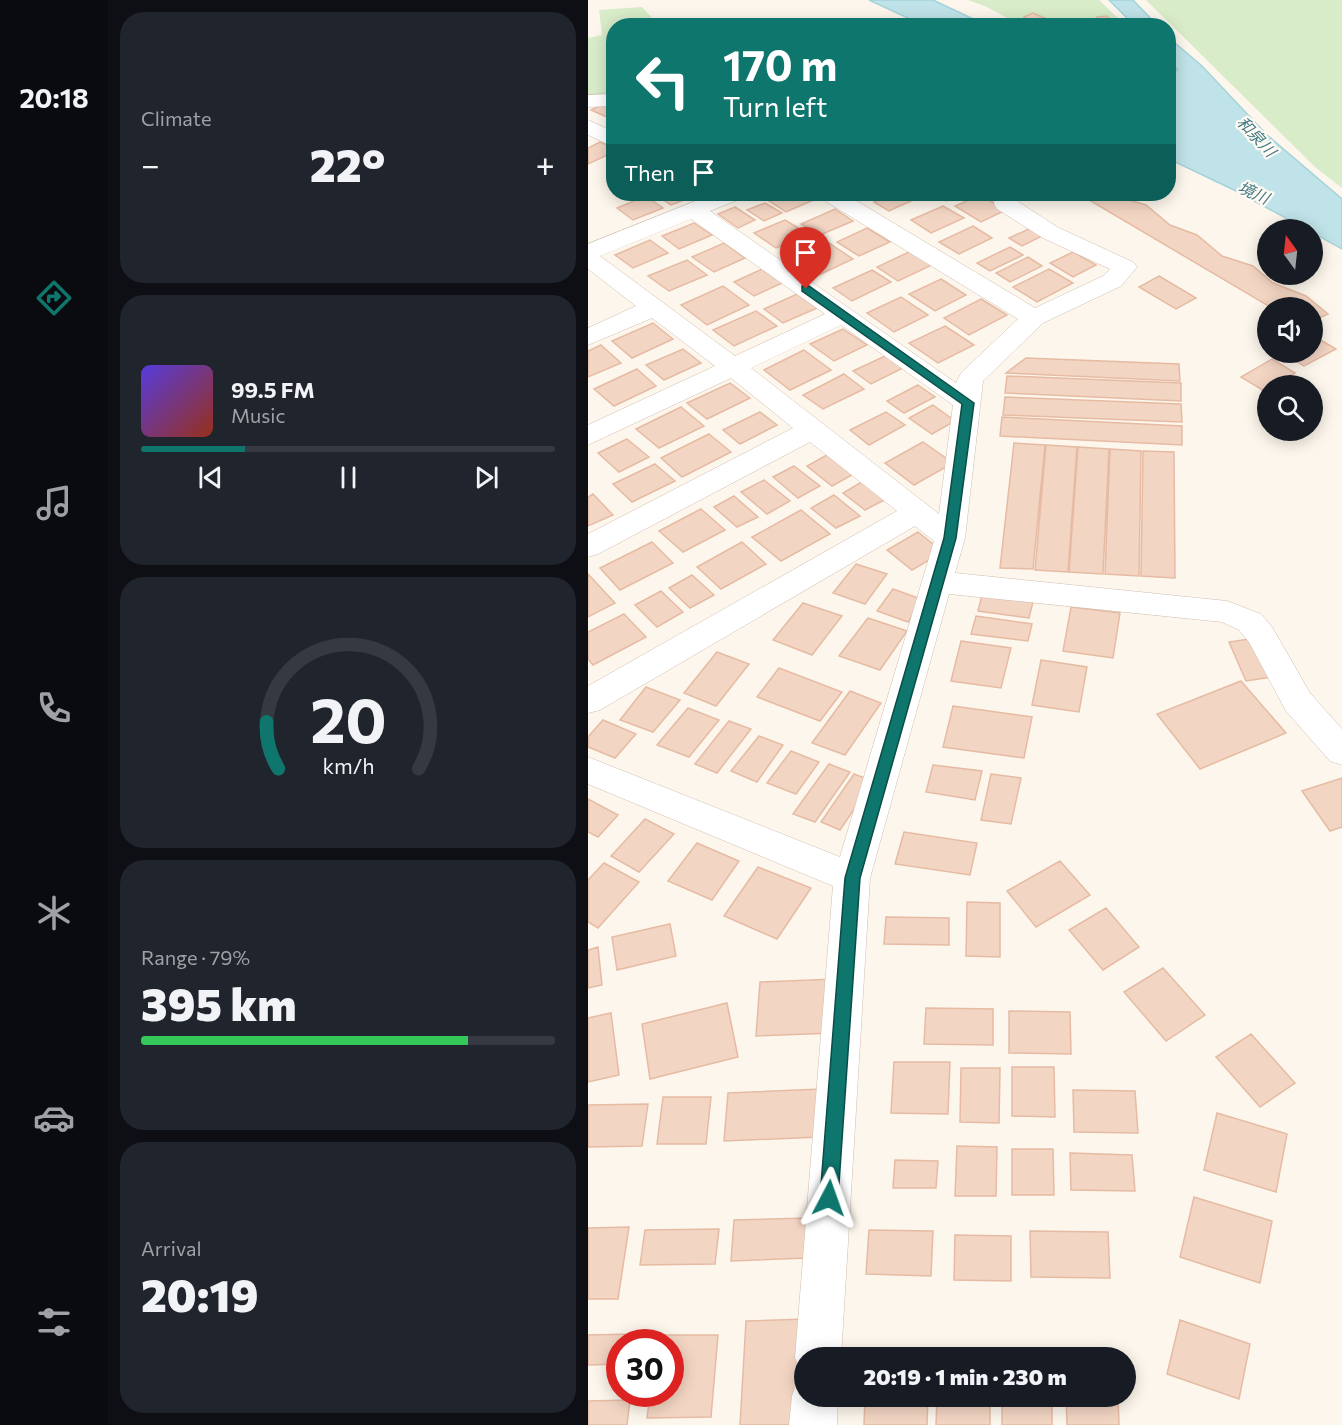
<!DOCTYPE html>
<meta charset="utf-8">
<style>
:root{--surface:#171b24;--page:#20242c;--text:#f1f3f6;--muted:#9ea1a6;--line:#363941;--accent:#0f766e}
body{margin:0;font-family:Commissioner,"Noto Sans JP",sans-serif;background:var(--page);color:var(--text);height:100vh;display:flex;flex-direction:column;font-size:22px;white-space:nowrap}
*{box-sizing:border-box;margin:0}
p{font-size:20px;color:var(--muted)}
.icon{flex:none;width:33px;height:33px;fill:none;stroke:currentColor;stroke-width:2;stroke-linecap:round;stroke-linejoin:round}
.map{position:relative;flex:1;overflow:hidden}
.sheet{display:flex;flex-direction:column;gap:12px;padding:12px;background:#0d0f14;width:480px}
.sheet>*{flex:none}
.hud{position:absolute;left:18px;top:18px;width:570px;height:183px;border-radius:24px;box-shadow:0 3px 15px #0003;background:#0f766e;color:#fff;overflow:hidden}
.needle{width:39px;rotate:345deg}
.tools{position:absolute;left:669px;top:219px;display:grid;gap:12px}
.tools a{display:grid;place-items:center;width:66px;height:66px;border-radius:50%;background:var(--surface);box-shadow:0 3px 15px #0003;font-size:30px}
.speed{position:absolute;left:18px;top:1329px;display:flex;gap:12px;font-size:30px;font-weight:700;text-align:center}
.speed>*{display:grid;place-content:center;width:78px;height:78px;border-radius:50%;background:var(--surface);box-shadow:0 3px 15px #0003;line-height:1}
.speed .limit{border:9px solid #d22;background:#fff;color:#111}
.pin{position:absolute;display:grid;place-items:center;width:51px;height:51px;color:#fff;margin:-62px -26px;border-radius:50% 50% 50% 0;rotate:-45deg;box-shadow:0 0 6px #0007}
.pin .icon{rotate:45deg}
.me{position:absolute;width:66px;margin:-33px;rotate:4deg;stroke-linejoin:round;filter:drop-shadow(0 0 4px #0008)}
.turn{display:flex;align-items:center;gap:21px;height:126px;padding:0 18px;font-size:27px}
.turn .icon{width:78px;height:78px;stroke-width:2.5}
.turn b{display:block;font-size:42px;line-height:51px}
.then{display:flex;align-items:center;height:57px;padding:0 18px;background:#0003;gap:12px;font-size:22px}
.big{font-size:45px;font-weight:800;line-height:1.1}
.sheet .card{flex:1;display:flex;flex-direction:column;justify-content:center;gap:9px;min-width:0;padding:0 21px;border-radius:24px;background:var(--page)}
.sheet .dial{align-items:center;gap:0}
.dial svg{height:156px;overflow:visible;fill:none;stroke:var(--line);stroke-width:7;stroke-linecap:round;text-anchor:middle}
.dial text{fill:var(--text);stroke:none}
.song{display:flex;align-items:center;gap:18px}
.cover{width:72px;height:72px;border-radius:9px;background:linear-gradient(135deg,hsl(250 70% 55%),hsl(10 70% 35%))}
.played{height:6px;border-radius:3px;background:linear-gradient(90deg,var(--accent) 25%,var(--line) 25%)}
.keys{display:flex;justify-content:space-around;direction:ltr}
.heat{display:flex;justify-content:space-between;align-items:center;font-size:33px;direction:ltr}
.charge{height:9px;border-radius:4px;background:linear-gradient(90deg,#34c759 79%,var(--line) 0)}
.trip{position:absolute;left:206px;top:1347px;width:342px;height:60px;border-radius:30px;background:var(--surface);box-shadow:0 3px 15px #0003;font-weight:800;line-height:60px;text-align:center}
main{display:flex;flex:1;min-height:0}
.dock{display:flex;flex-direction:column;width:108px;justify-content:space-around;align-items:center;background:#090b0e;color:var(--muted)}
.dock .icon{width:42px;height:42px}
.dock .active{color:var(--accent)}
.dock b{font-size:27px;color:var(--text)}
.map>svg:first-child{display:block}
.green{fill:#d8ecc9}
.water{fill:#bfe3e8;stroke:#a5d3da;stroke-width:1.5}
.building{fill:#f3d5c3;stroke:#e6bba3;stroke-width:1.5}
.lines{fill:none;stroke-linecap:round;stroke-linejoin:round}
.minor-casing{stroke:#d1beb0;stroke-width:1}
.minor{fill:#fff;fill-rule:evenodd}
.route{fill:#0f766e;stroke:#0a4d48;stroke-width:1.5}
.labels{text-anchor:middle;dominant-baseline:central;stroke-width:4.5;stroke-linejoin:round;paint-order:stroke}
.far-water-label{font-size:16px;font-style:italic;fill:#437c86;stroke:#fffaf3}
</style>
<main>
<nav class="dock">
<b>20:18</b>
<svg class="icon active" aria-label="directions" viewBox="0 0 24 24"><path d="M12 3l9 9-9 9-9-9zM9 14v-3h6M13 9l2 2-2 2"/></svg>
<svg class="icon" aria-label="music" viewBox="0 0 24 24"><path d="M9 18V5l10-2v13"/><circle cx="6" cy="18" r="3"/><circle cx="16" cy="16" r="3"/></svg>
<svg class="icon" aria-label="phone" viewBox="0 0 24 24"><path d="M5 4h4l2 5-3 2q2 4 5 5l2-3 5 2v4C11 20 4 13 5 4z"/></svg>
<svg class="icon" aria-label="climate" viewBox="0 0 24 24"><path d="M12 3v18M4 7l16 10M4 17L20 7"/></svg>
<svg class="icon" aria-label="car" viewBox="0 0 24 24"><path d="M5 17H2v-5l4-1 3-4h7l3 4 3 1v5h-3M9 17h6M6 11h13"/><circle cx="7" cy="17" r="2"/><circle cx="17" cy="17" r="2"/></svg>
<svg class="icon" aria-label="filters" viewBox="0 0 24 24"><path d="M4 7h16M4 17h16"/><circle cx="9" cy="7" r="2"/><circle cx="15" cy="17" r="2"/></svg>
</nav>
<section class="sheet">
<div class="card"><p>Climate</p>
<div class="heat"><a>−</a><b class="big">22°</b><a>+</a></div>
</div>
<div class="card">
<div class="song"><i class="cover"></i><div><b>99.5 FM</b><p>Music</p></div></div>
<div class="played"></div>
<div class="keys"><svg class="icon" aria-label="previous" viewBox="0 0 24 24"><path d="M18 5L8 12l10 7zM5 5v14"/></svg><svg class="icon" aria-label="pause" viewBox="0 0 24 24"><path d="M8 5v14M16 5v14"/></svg><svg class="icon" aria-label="next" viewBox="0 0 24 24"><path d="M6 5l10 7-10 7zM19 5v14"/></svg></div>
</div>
<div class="card dial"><svg viewBox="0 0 100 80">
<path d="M14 69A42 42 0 1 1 86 69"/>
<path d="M14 69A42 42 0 0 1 8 45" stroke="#0f766e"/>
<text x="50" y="56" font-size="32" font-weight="700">20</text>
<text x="50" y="72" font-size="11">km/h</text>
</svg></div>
<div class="card"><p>Range · 79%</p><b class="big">395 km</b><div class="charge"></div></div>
<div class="card"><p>Arrival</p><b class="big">20:19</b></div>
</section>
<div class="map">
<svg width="754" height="1425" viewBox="0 0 754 1425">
<rect width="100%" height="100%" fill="#fdf6ec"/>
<path class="green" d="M380,0h131l26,25h-105l-33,-18z
M558,0h196v188l-27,-21z
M54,7l11,12 -2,6 -37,1 -1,74 -25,1v-63l14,-3 -3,-25z"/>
<path class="water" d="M281,0h64l53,25h-63z
M521,0h24l24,25h-23z
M580,37l34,29 65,69 75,64v50l-29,-16 -1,-3 -6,-1 -72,-39 -65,-31v-87l9,-2 -9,-10z"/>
<path class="building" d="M445,13l16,7 -9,4 -16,-7z
M519,16l9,10h-12l-7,-9z
M18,103l8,4v9l-5,2 -18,-8z
M12,142l14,6v4l-26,12v-16z
M66,194h46l-29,11z
M192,194h39l4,2 -37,16 -20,-13z
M305,194h28l3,1 -35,16 -15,-9z
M345,194h29l-16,7z
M491,194h36l4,3 27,8 24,20 27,10 25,21 31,10 20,17 33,13 22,18 -16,7v-13h-40z
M392,195l26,15 -25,12 -26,-16z
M58,196l17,12 -30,12 -16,-12z
M177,203l17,10 -18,8 -17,-11z
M355,206l21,12 -33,15 -20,-13z
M147,207l20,13 -17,8 -20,-14z
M247,209l18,12 -33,14 -19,-11z
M197,220l23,14 -32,14 -22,-15z
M106,223l18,12 -33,14 -17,-13z
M385,226l19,12 -33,16 -20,-12z
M279,228l23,14 -31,14 -22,-14z
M443,228l13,7 -22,11 -13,-8z
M62,240l18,13 -35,15 -18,-13z
M136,243l21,15 -31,14 -22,-15z
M241,243l24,16 -36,17 -24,-17z
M422,247l13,8 -33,16 -13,-8z
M323,251l21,14 -34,16 -21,-14z
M485,252l23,13 -23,12 -23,-14z
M440,257l14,9 -32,16 -14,-9z
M99,260l20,15 -38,16 -21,-15z
M174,269l20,14 -28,13 -20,-14z
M461,269l24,14 -36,19 -24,-15z
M284,270l19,12 -39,19 -19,-13z
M571,276l37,22 -20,11 -37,-22z
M353,279l25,16 -31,16 -26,-17z
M135,286l26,19 -42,20 -26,-20z
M209,294l20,14 -34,15 -19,-14z
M313,297l27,18 -34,17 -27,-19z
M393,299l26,16 -38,20 -25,-17z
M168,311l21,15 -43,20 -21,-16z
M65,323l20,16 -41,19 -20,-17z
M357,326l29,19 -36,18 -29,-20z
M255,329l24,16 -33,16 -24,-17z
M724,335l24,14 -32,17 -23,-14h31z
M13,345l20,18 -33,14v-26z
M95,349l18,14 -37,17 -18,-15z
M216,350l27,20 -41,20 -26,-20z
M299,355l18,12 -34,17 -18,-13z
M438,358l153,6 1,17 -174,-8z
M684,359l23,14 -21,13h-6v3l-4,2 -23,-14z
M49,369l19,17 -42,20 -20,-17z
M256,374l20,15 -41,20 -20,-14z
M419,376l174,7v18l-176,-8z
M142,383l20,15 -43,21 -20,-16z
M330,385l17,12 -31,16 -17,-12z
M417,397l176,7 1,18 -179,-7z
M345,405l22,16 -23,13 -23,-16z
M93,407l23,19 -45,22 -23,-19z
M172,412l17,13 -37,19 -17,-14z
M298,412l19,13 -36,20 -19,-15z
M414,417l180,9v19l-182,-9z
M121,434l22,18 -49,25 -21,-19z
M39,439l22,18 -30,15 -21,-19z
M335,442l30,21 -39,22 -29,-22z
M426,443l31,2 -12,124 -33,-1z
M458,445l31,2 -9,125 -33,-2z
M490,447l31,2 -6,125 -34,-2z
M522,449l31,2 -2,125 -34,-2z
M555,451l31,1 1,126 -34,-2z
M239,455l25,20 -20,11 -25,-20z
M67,464l20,17 -43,21 -19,-18z
M206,466l26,20 -22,12 -25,-21z
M176,480l26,21 -23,13 -26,-22z
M277,480l23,18 -23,12 -22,-17z
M5,494l20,21 -25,11v-29z
M246,495l26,21 -24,12 -25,-20z
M146,496l24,21 -21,10 -23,-20z
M113,509l24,21 -42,22 -24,-21z
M213,510l29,24 -49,27 -29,-24z
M330,532l25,20 -31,18 -25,-20z
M64,542l21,21 -53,27 -20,-22z
M154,542l24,22 -45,25 -24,-22z
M268,564l31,10 -22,30 -32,-11z
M0,574l27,29 -27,14z
M104,575l22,20 -24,13 -21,-20z
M305,589l31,11 -16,22 -31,-11z
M73,591l22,21 -26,15 -22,-22z
M395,591l51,7 -5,20 -51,-7z
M215,603l39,13 -30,39 -39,-15z
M483,607l49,6 -7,45 -50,-7z
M36,614l22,23 -53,28 -5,-6v-27z
M388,616l56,8 -4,17 -57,-7z
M280,618l39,13 -27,39 -41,-14z
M667,638l17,39 -26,4 -17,-39z
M373,641l50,7 -10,40 -50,-7z
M129,652l32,12 -33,42 -32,-13z
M453,660l46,7 -8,45 -47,-7z
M191,668l63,24 -22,29 -63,-24z
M653,681l45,52 -86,36 -43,-55z
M58,687l34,13 -27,32 -33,-12z
M262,691l31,12 -36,52 -33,-12z
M365,706l79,11 -8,41 -81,-11z
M100,708l31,12 -30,37 -32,-12z
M15,720l33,14 -21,24 -27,-11v-10z
M141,721l22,8 -34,44 -22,-9z
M171,736l24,9 -26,37 -26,-11z
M203,751l28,11 -23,32 -29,-11z
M241,764l21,8 -35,50 -22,-8z
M345,765l49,6 -7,29 -49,-8z
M266,774l19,7 -33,49 -19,-8z
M403,774l30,4 -10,46 -30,-4z
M754,778v49l-12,4 -28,-40z
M0,799l30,16 -20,22 -10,-5z
M57,819l29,15 -35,38 -28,-16z
M316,832l73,11 -7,32 -75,-11z
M109,843l42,18 -27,39 -44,-19z
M472,861l30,34 -54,32 -29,-36z
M16,863l35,19 -41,46 -10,-6v-42z
M170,867l53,21 -34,51 -53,-23z
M379,902l33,1v54l-34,-1z
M518,908l33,39 -36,23 -34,-40z
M298,917l63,1v27l-65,-1z
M82,924l6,32 -59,14 -5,-33z
M10,947l4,38 -14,3v-38z
M575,968l42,47 -39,26 -42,-49z
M247,979l-2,54 -77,3 4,-54z
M139,1003l11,54 -88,22 -8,-55z
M338,1008l67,1v36l-69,-1z
M421,1011l61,1 1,42 -62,-1z
M23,1013l8,62 -31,7v-64z
M663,1034l44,49 -35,24 -44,-50z
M306,1062h56l-2,52 -57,-1z
M424,1067h42l1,50 -43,-1z
M373,1068h39l-1,55 -39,-1z
M233,1089l-1,48 -96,4 4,-48z
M485,1090l62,1 3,42 -64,-1z
M75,1097h48l-5,47h-49z
M60,1104l-6,42 -54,1v-42z
M629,1113l70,21 -11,58 -72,-22z
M369,1146l40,1 -1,49h-41z
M424,1149h41l1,46h-42z
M482,1153l62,2 3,36 -64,-1z
M307,1160l43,1 -2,27h-43z
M606,1197l78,24 -12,62 -80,-26z
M219,1218l-2,40 -74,3 3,-41z
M41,1227l-11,72h-30v-71z
M131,1229l-4,35 -75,1 5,-35z
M281,1230l64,1 -2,45 -65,-2z
M442,1231l78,1 2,46 -79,-1z
M367,1235l56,1v45l-57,-1z
M217,1319l-4,106h-61l6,-104z
M592,1320l70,24 -11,55 -72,-25z
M45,1334l-2,8h-11v22l-32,1v-30z
M69,1335h61l-7,82 -64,1 3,-24h20v-52h-14z
M277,1396h63l-1,29h-63z
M414,1396h50v29h-50z
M478,1396h52l1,29h-52z
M349,1398l53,1v26h-54z
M42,1400l-3,25h-39v-24z"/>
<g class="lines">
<defs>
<path id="minor" d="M26,94v12l-26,1v-12z
M0,120l26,12v15l-26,-12z
M125,194h30l-3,5 -30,12 246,172 5,-10 57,-54 -196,-120 -3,-5h26l190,114 68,-32 7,-7 -67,-31 -46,-29 -3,-5 1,-10h22v7l42,27 74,34 4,5 -16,19 -78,37 -60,58 -18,157 -10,35 272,28 34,13 11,13 38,66 32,36v36l-12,-4 -44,-50 -37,-69 -10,-12 -17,-8 -273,-28 -79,284 -29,480h-37v17l-9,-17 38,-472 -245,-102v-27l252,100 94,-316 -19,-15 -315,184 -12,3v-27l309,-175 -87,-69 -212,112 -10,3v-23l205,-106 -62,-50 -143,67v-20l127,-59 -63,-48 -64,27v-17l48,-22 -48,-37v-25zM103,219l134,95 -90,42 -135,-100zM253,325l112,80 -14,109 -188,-146z
M216,1377v19h34l-1,29h-48l3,-29 6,-17z"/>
</defs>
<use href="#minor" class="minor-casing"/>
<use href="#minor" class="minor"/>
</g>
<path class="route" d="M214,286h7l165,117 -18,135 -96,340 -22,320 -2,6 -7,2 -6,-2 -3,-6 25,-320 99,-340 18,-134 -160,-113z"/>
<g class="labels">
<g class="far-water-label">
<text transform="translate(669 136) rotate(47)">和泉川</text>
<text transform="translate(666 192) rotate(24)">境川</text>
</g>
</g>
</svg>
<div class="tools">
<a><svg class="needle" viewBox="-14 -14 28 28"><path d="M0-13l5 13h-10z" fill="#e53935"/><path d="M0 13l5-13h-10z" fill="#9ea1a6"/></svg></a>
<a><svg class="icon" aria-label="sound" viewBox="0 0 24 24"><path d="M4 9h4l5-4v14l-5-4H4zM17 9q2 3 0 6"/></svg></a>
<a><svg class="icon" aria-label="search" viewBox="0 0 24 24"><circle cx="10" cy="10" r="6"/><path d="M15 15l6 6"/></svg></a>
</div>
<div class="speed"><div class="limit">30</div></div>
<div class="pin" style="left:218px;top:289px;background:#d93025"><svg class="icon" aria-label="arrive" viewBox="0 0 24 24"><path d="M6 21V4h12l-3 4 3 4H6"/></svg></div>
<svg class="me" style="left:241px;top:1198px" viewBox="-20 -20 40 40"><path d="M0-17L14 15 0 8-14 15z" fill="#0f766e" stroke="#fff" stroke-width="4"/></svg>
<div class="trip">20:19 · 1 min · 230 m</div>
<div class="hud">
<div class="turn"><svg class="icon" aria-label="left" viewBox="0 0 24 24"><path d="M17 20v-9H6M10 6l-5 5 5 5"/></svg><div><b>170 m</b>Turn left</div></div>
<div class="then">Then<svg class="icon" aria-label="arrive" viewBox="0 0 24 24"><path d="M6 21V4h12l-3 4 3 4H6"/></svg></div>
</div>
</div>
</main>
